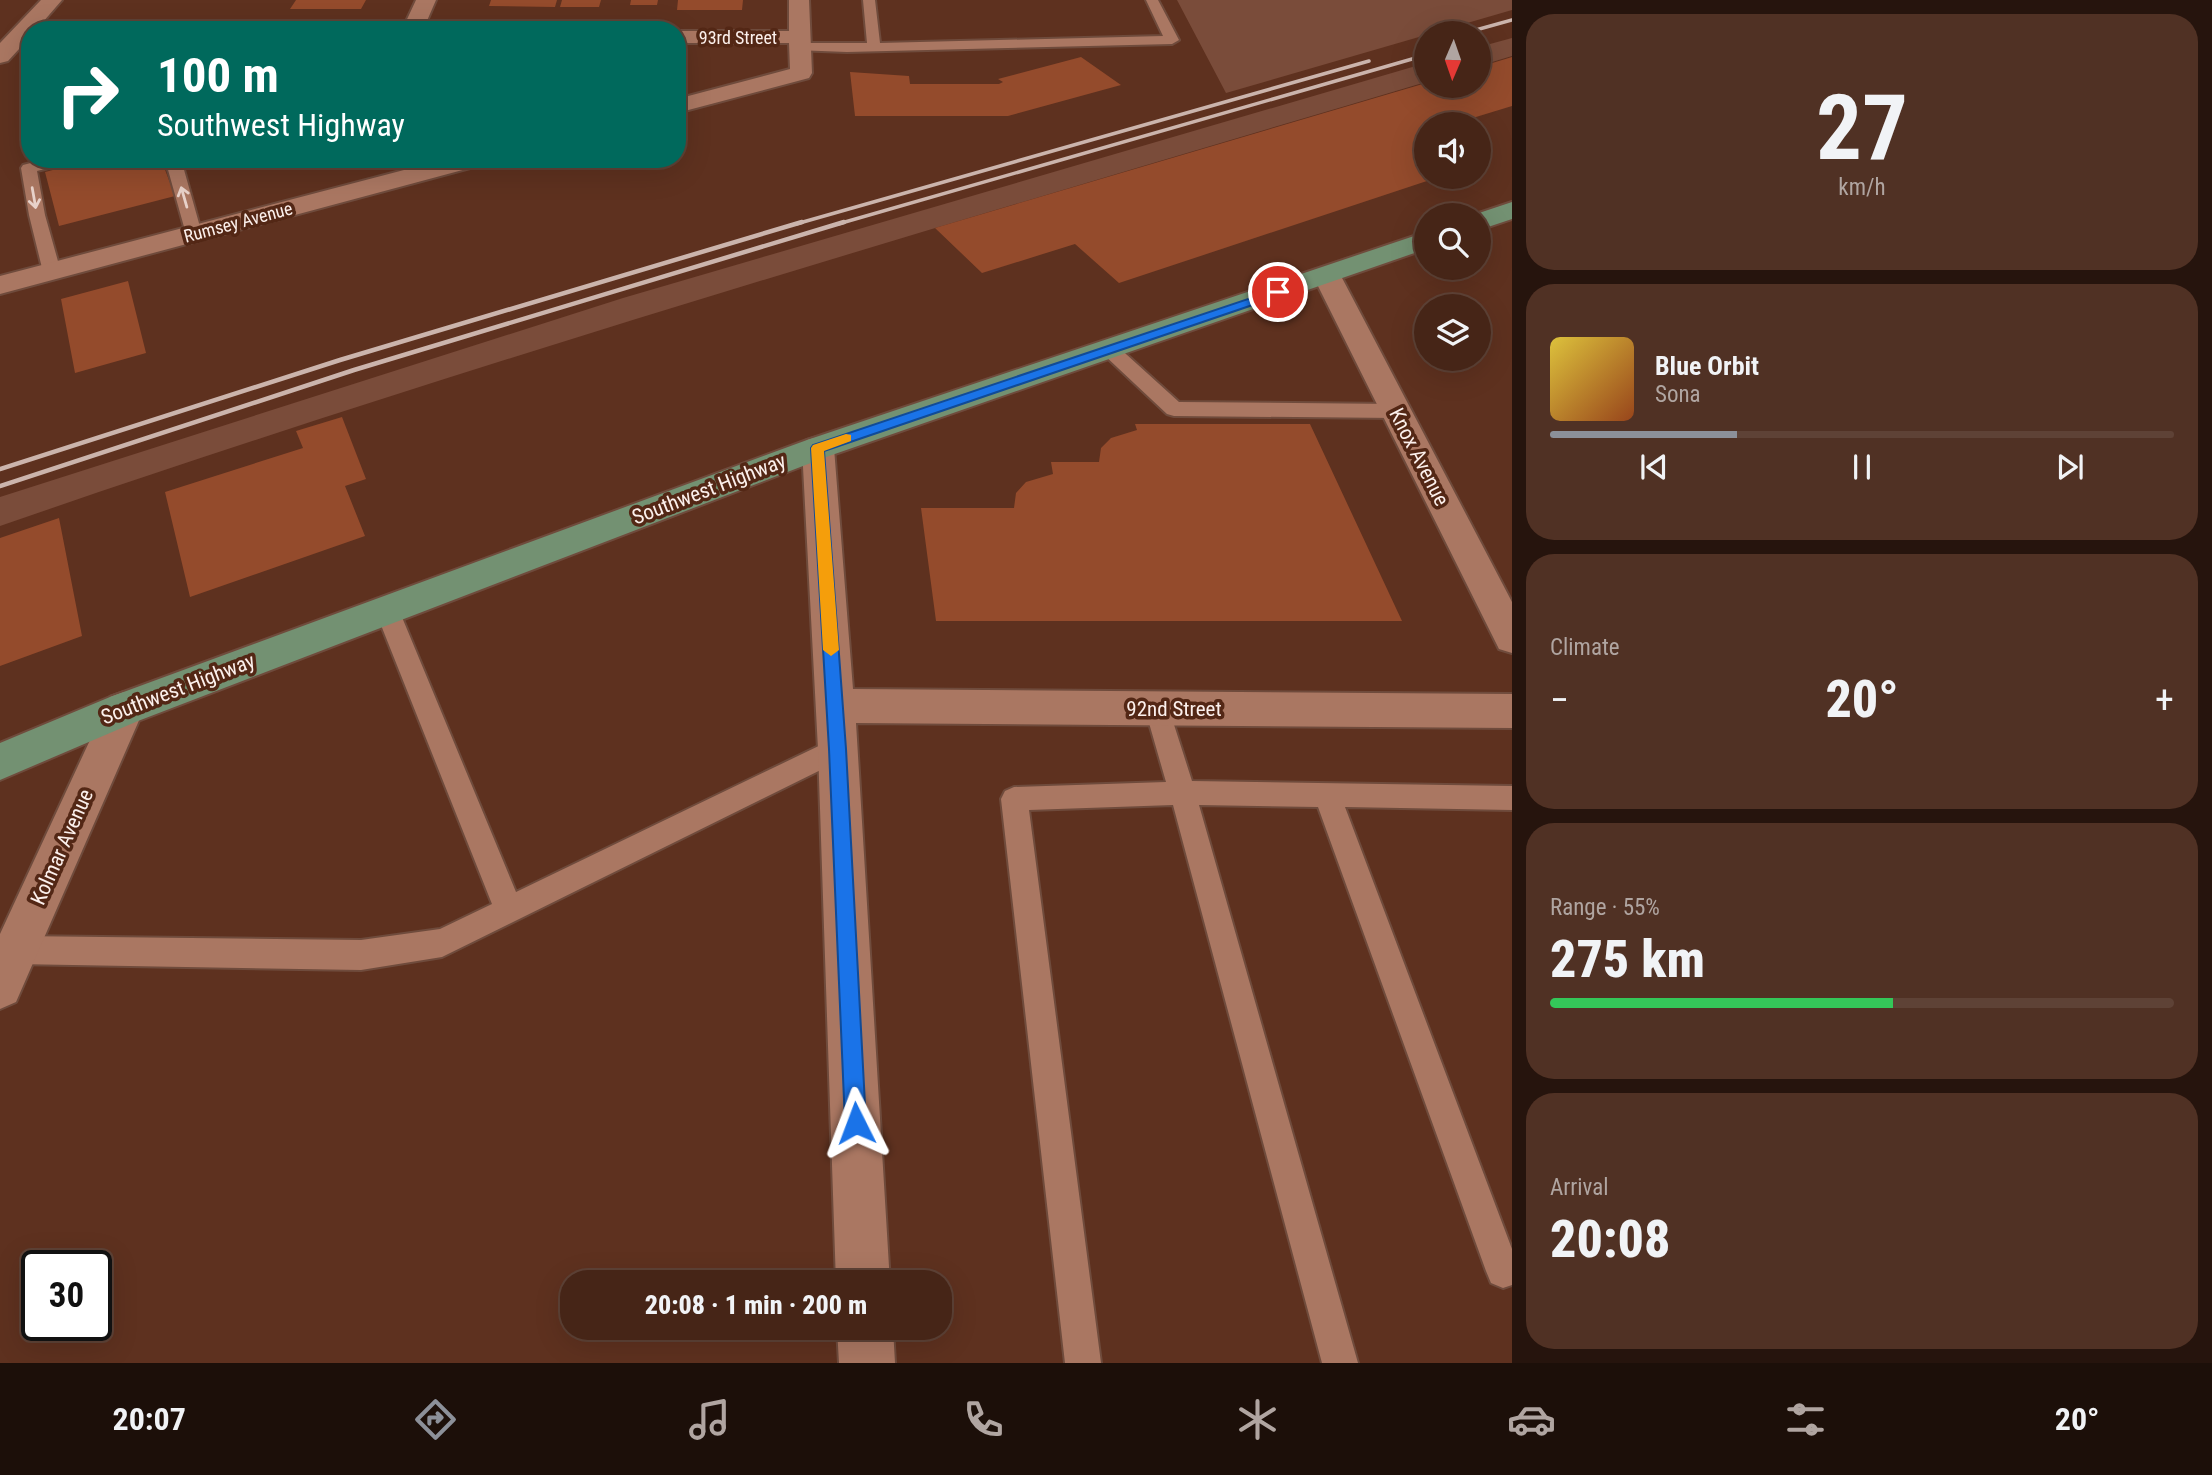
<!DOCTYPE html>
<meta charset="utf-8">
<style>
:root{--surface:#462517;--page:#503124;--text:#f1f3f6;--muted:#b0a5a1;--line:#5e4236;--accent:#8c9099}
body{margin:0;font-family:"Roboto Condensed",sans-serif;background:var(--page);color:var(--text);height:100vh;display:flex;flex-direction:column;font-size:26px;white-space:nowrap}
*{box-sizing:border-box;margin:0}
p{font-size:23px;color:var(--muted)}
.icon{flex:none;width:38px;height:38px;fill:none;stroke:currentColor;stroke-width:2;stroke-linecap:round;stroke-linejoin:round}
.map{position:relative;flex:1;overflow:hidden}
.panel{display:flex;flex-direction:column;gap:14px;padding:14px;background:#26140d;width:700px}
.panel>*{flex:none}
.top-card{position:absolute;left:21px;top:21px;width:665px;height:147px;border-radius:28px;box-shadow:0 7px 28px #0002,0 0 0 2px var(--line);background:#00695c;color:#fff;overflow:hidden}
.needle{width:46px;rotate:182deg}
.fabs{position:absolute;left:1414px;top:21px;display:grid;gap:14px}
.fabs a{display:grid;place-items:center;width:77px;height:77px;border-radius:50%;background:var(--surface);box-shadow:0 7px 28px #0002,0 0 0 2px var(--line);font-size:35px}
.speed{position:absolute;left:21px;top:1250px;display:flex;gap:14px;font-size:35px;font-weight:700;text-align:center}
.speed>*{display:grid;place-content:center;width:91px;height:91px;border-radius:50%;background:var(--surface);box-shadow:0 7px 28px #0002,0 0 0 2px var(--line);line-height:1}
.speed .limit{border:4px solid #111;border-radius:10px;background:#fff;color:#111}
.pin{position:absolute;display:grid;place-items:center;width:60px;height:60px;color:#fff;margin:-30px;border:4px solid #fff;border-radius:50%;box-shadow:0 2px 7px #0007}
.me{position:absolute;width:77px;margin:-38px;rotate:357deg;stroke-linejoin:round;filter:drop-shadow(0 0 5px #0008)}
.turn{display:flex;align-items:center;gap:24px;height:147px;padding:0 21px;font-size:32px}
.turn .icon{width:91px;height:91px;stroke-width:2.5}
.turn b{display:block;font-size:49px;line-height:60px}
.big{font-size:52px;font-weight:800;line-height:1.1}
.panel .widget{flex:1;display:flex;flex-direction:column;justify-content:center;gap:10px;min-width:0;padding:0 24px;border-radius:28px;background:var(--page)}
.panel .dial{align-items:center;gap:0}
.dial b{font-size:91px;line-height:1}
.song{display:flex;align-items:center;gap:21px}
.cover{width:84px;height:84px;border-radius:10px;background:linear-gradient(135deg,hsl(50 70% 55%),hsl(20 70% 35%))}
.played{height:7px;border-radius:4px;background:linear-gradient(90deg,var(--accent) 30%,var(--line) 30%)}
.keys{display:flex;justify-content:space-around;direction:ltr}
.heat{display:flex;justify-content:space-between;align-items:center;font-size:38px;direction:ltr}
.charge{height:10px;border-radius:5px;background:linear-gradient(90deg,#34c759 55%,var(--line) 0)}
.trip{position:absolute;left:560px;top:1270px;width:392px;height:70px;border-radius:28px;background:var(--surface);box-shadow:0 7px 28px #0002,0 0 0 2px var(--line);font-weight:800;line-height:70px;text-align:center}
.menu{display:flex;height:112px;justify-content:space-around;align-items:center;background:#1c0f09;color:var(--muted)}
.menu .icon{width:49px;height:49px}
.menu .on{color:var(--accent)}
.menu b{font-size:32px;color:var(--text)}
main{display:flex;flex:1;min-height:0}
.map>svg:first-child{display:block}
.green{fill:#7a4c3a}
.building{fill:#944b2c}
.lines{fill:none;stroke-linecap:round;stroke-linejoin:round}
.lane-casing{stroke:#6f4b3c;stroke-width:4}
.street-casing{stroke:#6f4b3c;stroke-width:4}
.primary-casing{stroke:#6f4b3c;stroke-width:4}
.lane{fill:#aa7762;fill-rule:evenodd}
.street{fill:#aa7762;fill-rule:evenodd}
.primary{fill:#739172;fill-rule:evenodd}
.rail-far1{stroke:#cbb4ac;stroke-width:3.5}
.rail{stroke:#cbb4ac;stroke-width:4.5}
.oneway{stroke:#e8d2ca}
.route{fill:#1a73e8;stroke:#114b97;stroke-width:2}
.slow{fill:#f59e0b}
.labels{text-anchor:middle;dominant-baseline:central;stroke-width:7;stroke-linejoin:round;paint-order:stroke}
.far-street-label{font-size:18px;fill:#fcf0ec;stroke:#532715}
.street-label{font-size:21px;fill:#fcf0ec;stroke:#532715}
</style>
<main>
<div class="map">
<svg width="1512" height="1363" viewBox="0 0 1512 1363">
<rect width="100%" height="100%" fill="#5e311f"/>
<path class="green" d="M1177,0h335v10l-286,83z
M1512,38v18l-33,10v-19z
M1426,63v19c-477,142 -955,281 -1426,444v-29l623,-199z"/>
<path class="building" d="M296,0h70l-5,9h-71z
M491,0h66l-2,7 -66,-1z
M562,0h39l-2,7h-39z
M631,0h27l-1,5h-27z
M678,0h65l-1,10h-65z
M1081,57l40,28 -113,31h-153l-5,-44 59,4 1,8h89l4,-2 -5,-3z
M1512,57v49l-59,18h-27v53h13l-320,106 -44,-39 -93,29 -47,-45 491,-145v3h53v-19z
M95,159h66l14,37 -116,30 -14,-54z
M128,281l18,72 -71,20 -14,-74z
M342,417l24,62 -21,7 20,50 -175,61 -25,-105 138,-44 -7,-17z
M1135,424h175l92,197h-466l-15,-113h93l2,-15 10,-11 27,-8 -2,-12h48l2,-14 10,-10 26,-8z
M59,518l23,118 -82,30v-128z"/>
<g class="lines">
<defs>
<path id="lane" d="M863,0h12l5,43 283,-7 -17,-36h12l21,40 -7,4 -325,8 -52,-2v-6l5,-1h67z
M46,159h28l-2,3 -35,9 8,44 16,57 -9,5 -9,-5 -14,-57 -8,-47 2,-3z
M165,159h16l21,75 -2,4 -6,1 -8,-5z
M1109,343l7,2 63,57 217,2 7,2 3,5 -3,5 -7,2 -222,-2 -7,-2 -65,-61 -2,-4 2,-4z
M387,601l8,2 4,7 117,282 313,-151 9,-3 9,3 4,8 -4,8 -405,200 -81,13 -345,-6 -10,-4 -5,-10 5,-10 10,-4 345,4 79,-11 52,-25 -117,-294 4,-7z
M1157,698l9,3 3,8 23,72 320,5v24l-167,-3 167,442v36l-9,3 -12,-5 -5,-12 -168,-464 -119,-2 159,558h-36l-149,-558 -144,5 72,553h-36l-64,-564 4,-8 9,-4 152,-5 -21,-73 3,-8z"/>
<path id="street" d="M41,0h21l-26,30h-6v7l-22,24 -8,2v-20z
M416,0h20l-13,30h-21z
M789,0h20l3,73 -3,5 -132,35v-14l113,-30 -1,-26h-112v-12h112z
M446,159h42l-3,5 -485,130v-18z
M1327,268l10,2 4,6 171,326v51l-13,-4 -186,-373 4,-6z
M818,437l11,3 5,8 19,241 659,5v34l-656,-5 34,560h-54l-18,-534 -16,-301 5,-8z
M124,692l14,5 6,12 -128,293 -16,7v-75l110,-237z
M837,1328h56l2,35h-56z"/>
<path id="primary" d="M1512,202v17l-33,11v-15h-6z
M1426,232v17l-597,207 -691,265 -138,59v-37l110,-46 697,-257z"/>
</defs>
<use href="#lane" class="lane-casing"/>
<use href="#street" class="street-casing"/>
<use href="#primary" class="primary-casing"/>
<use href="#lane" class="lane"/>
<use href="#street" class="street"/>
<use href="#primary" class="primary"/>
<path class="rail-far1" d="M1465,33l47,-13
M796,224l573,-163
M838,224l588,-169"/>
<path class="rail" d="M0,469l340,-109 462,-138
M0,486l354,-116 490,-148"/>
</g>
<defs><path id="oneway-shaft" d="M-6 0H5M1.5-3L5.5 0L1.5 3" fill="none" stroke-width="1.6" stroke-linecap="round" stroke-linejoin="round" transform="scale(1.75)"/></defs>
<g class="oneway">
<use href="#oneway-shaft" transform="translate(184 197) rotate(-106)"/>
<use href="#oneway-shaft" transform="translate(34 198) rotate(80)"/>
</g>
<path class="route" d="M1278,289l4,1v5l-458,156 22,298 20,374 -3,7 -7,3 -8,-3 -3,-7 -16,-374 -18,-301 2,-3z"/>
<path class="slow" d="M846,434l5,1v6l-27,10 15,199 -8,6 -8,-6 -12,-202 2,-3z"/>
<g class="labels">
<g class="far-street-label">
<text x="738" y="37">93rd Street</text>
<text transform="translate(238 222) rotate(-15)">Rumsey Avenue</text>
</g>
<g class="street-label">
<text transform="translate(1419 457) rotate(63)">Knox Avenue</text>
<text transform="translate(709 489) rotate(-21)">Southwest Highway</text>
<text transform="translate(178 689) rotate(-21)">Southwest Highway</text>
<text x="1174" y="709">92nd Street</text>
<text transform="translate(62 847) rotate(-66)">Kolmar Avenue</text>
</g>
</g>
</svg>
<div class="fabs">
<a><svg class="needle" viewBox="-14 -14 28 28"><path d="M0-13l5 13h-10z" fill="#e53935"/><path d="M0 13l5-13h-10z" fill="#b0a5a1"/></svg></a>
<a><svg class="icon" aria-label="sound" viewBox="0 0 24 24"><path d="M4 9h4l5-4v14l-5-4H4zM17 9q2 3 0 6"/></svg></a>
<a><svg class="icon" aria-label="search" viewBox="0 0 24 24"><circle cx="10" cy="10" r="6"/><path d="M15 15l6 6"/></svg></a>
<a><svg class="icon" aria-label="layers" viewBox="0 0 24 24"><path d="M12 4l9 5-9 5-9-5zM3 14l9 5 9-5"/></svg></a>
</div>
<div class="speed"><div class="limit">30</div></div>
<div class="pin" style="left:1278px;top:292px;background:#d93025"><svg class="icon" aria-label="arrive" viewBox="0 0 24 24"><path d="M6 21V4h12l-3 4 3 4H6"/></svg></div>
<svg class="me" style="left:856px;top:1123px" viewBox="-20 -20 40 40"><path d="M0-17L14 15 0 8-14 15z" fill="#1a73e8" stroke="#fff" stroke-width="4"/></svg>
<div class="trip">20:08 · 1 min · 200 m</div>
<div class="top-card">
<div class="turn"><svg class="icon" aria-label="right" viewBox="0 0 24 24"><path d="M7 20v-9h11M14 6l5 5-5 5"/></svg><div><b>100 m</b>Southwest Highway</div></div>
</div>
</div>
<section class="panel">
<div class="widget dial"><b>27</b><p>km/h</p></div>
<div class="widget">
<div class="song"><i class="cover"></i><div><b>Blue Orbit</b><p>Sona</p></div></div>
<div class="played"></div>
<div class="keys"><svg class="icon" aria-label="previous" viewBox="0 0 24 24"><path d="M18 5L8 12l10 7zM5 5v14"/></svg><svg class="icon" aria-label="pause" viewBox="0 0 24 24"><path d="M8 5v14M16 5v14"/></svg><svg class="icon" aria-label="next" viewBox="0 0 24 24"><path d="M6 5l10 7-10 7zM19 5v14"/></svg></div>
</div>
<div class="widget"><p>Climate</p>
<div class="heat"><a>−</a><b class="big">20°</b><a>+</a></div>
</div>
<div class="widget"><p>Range · 55%</p><b class="big">275 km</b><div class="charge"></div></div>
<div class="widget"><p>Arrival</p><b class="big">20:08</b></div>
</section>
</main>
<nav class="menu">
<b>20:07</b>
<svg class="icon on" aria-label="directions" viewBox="0 0 24 24"><path d="M12 3l9 9-9 9-9-9zM9 14v-3h6M13 9l2 2-2 2"/></svg>
<svg class="icon" aria-label="music" viewBox="0 0 24 24"><path d="M9 18V5l10-2v13"/><circle cx="6" cy="18" r="3"/><circle cx="16" cy="16" r="3"/></svg>
<svg class="icon" aria-label="phone" viewBox="0 0 24 24"><path d="M5 4h4l2 5-3 2q2 4 5 5l2-3 5 2v4C11 20 4 13 5 4z"/></svg>
<svg class="icon" aria-label="climate" viewBox="0 0 24 24"><path d="M12 3v18M4 7l16 10M4 17L20 7"/></svg>
<svg class="icon" aria-label="car" viewBox="0 0 24 24"><path d="M5 17H2v-5l4-1 3-4h7l3 4 3 1v5h-3M9 17h6M6 11h13"/><circle cx="7" cy="17" r="2"/><circle cx="17" cy="17" r="2"/></svg>
<svg class="icon" aria-label="filters" viewBox="0 0 24 24"><path d="M4 7h16M4 17h16"/><circle cx="9" cy="7" r="2"/><circle cx="15" cy="17" r="2"/></svg>
<b>20°</b>
</nav>
